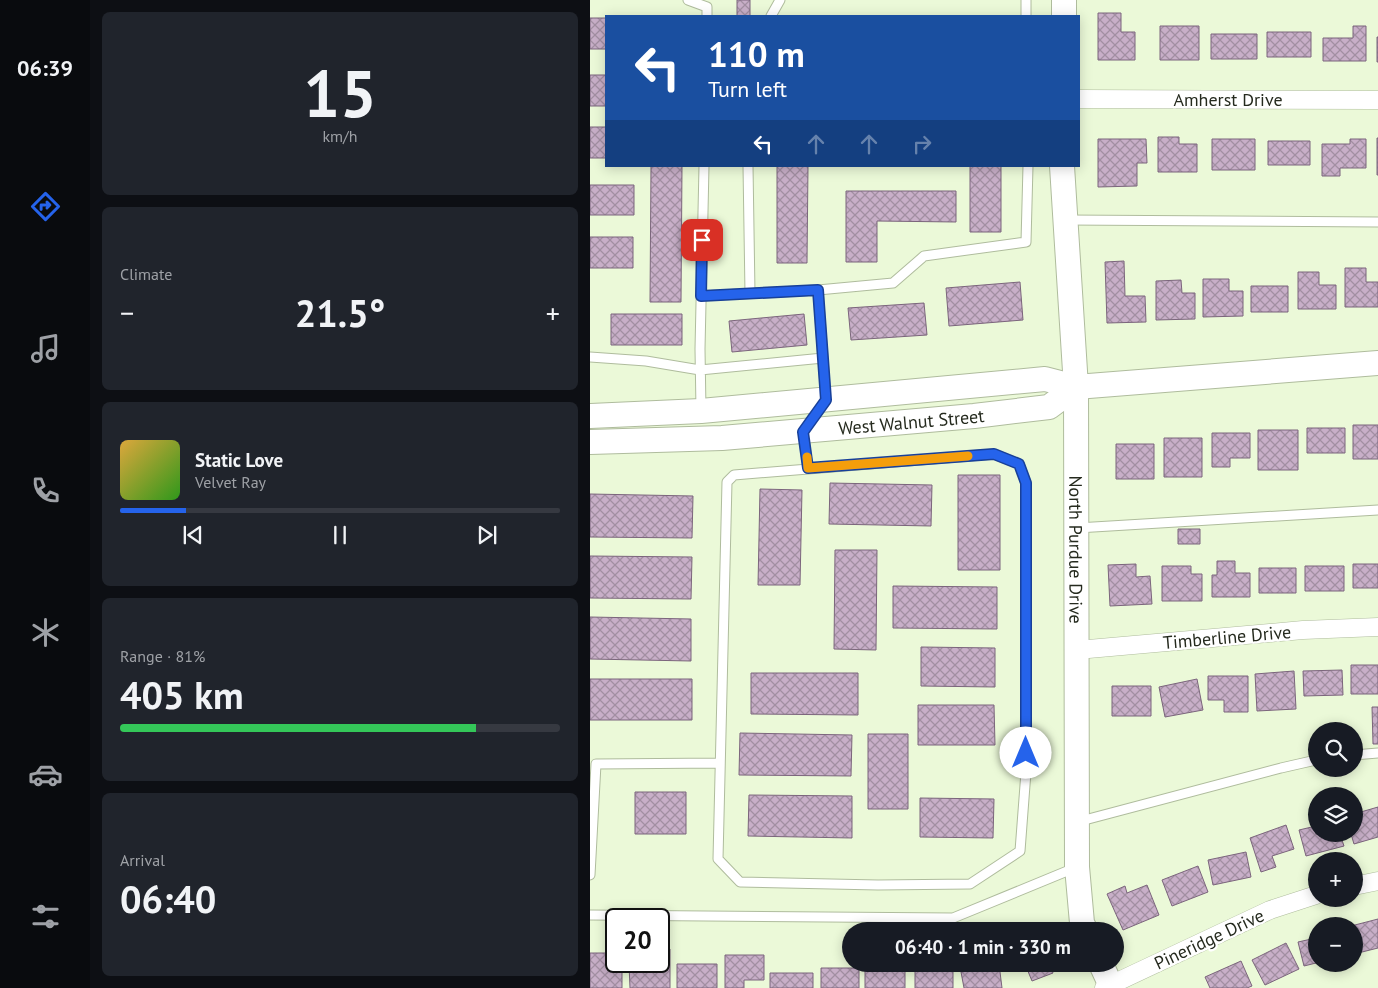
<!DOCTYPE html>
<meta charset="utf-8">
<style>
:root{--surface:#171b24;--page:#20242c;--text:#f1f3f6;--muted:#9ea1a6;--line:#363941;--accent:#2563eb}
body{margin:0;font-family:"PT Sans",sans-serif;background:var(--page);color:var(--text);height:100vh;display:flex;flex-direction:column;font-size:19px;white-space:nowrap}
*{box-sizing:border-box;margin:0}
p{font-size:16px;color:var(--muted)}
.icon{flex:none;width:28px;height:28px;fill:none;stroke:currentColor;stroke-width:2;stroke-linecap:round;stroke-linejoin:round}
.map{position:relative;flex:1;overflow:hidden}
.sheet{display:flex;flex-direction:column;gap:12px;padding:12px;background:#0d0f14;width:500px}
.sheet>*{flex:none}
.guide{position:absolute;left:15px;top:15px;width:475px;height:152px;border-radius:0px;box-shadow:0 2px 12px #0003;background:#1a4fa0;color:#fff;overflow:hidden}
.controls{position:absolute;left:718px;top:722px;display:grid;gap:10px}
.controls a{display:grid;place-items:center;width:55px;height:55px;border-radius:50%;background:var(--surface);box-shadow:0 2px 12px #0003;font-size:25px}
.speed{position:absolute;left:15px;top:908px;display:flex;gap:10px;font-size:25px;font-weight:700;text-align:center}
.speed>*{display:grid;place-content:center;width:65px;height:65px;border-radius:50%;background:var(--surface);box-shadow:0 2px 12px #0003;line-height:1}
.speed .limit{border:2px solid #111;border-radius:8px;background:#fff;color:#111}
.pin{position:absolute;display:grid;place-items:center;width:42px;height:42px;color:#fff;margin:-21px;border-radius:10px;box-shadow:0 2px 8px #0006}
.me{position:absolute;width:55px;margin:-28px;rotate:0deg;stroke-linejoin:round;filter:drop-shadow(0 0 4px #0008)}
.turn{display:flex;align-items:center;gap:18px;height:105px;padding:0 20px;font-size:22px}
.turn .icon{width:65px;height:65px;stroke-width:2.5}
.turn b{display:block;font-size:35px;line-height:42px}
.lanes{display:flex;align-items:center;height:48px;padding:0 20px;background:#0003;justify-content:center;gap:25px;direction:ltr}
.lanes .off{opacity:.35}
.big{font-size:38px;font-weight:800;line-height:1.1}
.sheet .widget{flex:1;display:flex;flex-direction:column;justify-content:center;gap:8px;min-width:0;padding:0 18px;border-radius:8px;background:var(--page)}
.sheet .dial{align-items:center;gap:0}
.dial b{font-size:65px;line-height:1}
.song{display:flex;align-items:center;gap:15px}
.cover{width:60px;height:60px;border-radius:8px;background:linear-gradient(135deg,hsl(40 70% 55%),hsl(110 70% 35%))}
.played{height:5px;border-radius:2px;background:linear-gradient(90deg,var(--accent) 15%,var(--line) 15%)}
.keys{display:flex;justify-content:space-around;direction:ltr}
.heat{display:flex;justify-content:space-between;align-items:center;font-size:28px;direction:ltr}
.charge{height:8px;border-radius:4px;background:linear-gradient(90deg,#34c759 81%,var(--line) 0)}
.trip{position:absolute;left:252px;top:922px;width:282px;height:50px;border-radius:25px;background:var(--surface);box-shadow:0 2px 12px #0003;font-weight:800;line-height:50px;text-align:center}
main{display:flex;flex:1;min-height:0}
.tabs{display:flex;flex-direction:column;width:90px;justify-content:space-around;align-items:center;background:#090b0e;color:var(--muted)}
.tabs .icon{width:35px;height:35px}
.tabs .current{color:var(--accent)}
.tabs b{font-size:22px;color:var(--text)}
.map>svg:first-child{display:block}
.building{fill:url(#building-cross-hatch);stroke:#7b657c}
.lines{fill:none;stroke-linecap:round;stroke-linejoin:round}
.lane-casing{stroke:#afbc9d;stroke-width:11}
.street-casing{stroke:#afbc9d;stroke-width:19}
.secondary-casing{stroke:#afbc9d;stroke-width:26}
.lane{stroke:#fff;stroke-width:9}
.street{stroke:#fff;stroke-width:18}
.secondary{stroke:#fff;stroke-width:24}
.route-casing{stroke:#184099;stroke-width:12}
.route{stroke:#2563eb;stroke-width:9}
.slow{stroke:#f59e0b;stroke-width:9}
.labels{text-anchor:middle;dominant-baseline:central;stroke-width:4.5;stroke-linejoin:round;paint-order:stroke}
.street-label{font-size:18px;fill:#252a1e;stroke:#fff}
</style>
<main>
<nav class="tabs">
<b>06:39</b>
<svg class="icon current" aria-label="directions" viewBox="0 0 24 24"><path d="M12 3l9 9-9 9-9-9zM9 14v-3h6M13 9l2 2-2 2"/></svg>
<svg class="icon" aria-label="music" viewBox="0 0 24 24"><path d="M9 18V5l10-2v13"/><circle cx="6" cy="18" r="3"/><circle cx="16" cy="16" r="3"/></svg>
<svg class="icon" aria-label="phone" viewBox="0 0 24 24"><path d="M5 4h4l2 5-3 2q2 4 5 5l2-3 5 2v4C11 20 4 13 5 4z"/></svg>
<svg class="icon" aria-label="climate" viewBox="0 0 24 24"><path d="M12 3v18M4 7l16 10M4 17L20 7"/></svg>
<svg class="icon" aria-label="car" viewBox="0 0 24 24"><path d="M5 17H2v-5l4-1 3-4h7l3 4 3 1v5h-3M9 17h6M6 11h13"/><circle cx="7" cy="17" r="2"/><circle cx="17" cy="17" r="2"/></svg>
<svg class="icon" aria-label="filters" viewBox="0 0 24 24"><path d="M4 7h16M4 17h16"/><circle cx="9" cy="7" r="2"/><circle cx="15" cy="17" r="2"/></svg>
</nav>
<section class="sheet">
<div class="widget dial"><b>15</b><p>km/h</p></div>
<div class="widget"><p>Climate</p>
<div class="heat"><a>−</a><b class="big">21.5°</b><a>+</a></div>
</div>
<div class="widget">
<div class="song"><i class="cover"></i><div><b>Static Love</b><p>Velvet Ray</p></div></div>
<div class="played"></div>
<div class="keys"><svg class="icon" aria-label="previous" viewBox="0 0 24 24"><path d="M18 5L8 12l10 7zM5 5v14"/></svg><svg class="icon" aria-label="pause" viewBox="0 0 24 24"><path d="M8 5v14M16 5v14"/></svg><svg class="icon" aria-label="next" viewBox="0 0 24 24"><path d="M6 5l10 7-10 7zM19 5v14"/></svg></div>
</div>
<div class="widget"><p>Range · 81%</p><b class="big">405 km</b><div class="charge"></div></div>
<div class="widget"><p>Arrival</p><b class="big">06:40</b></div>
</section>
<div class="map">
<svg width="788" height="988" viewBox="0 0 788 988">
<defs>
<pattern id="building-cross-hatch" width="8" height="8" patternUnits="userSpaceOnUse" patternTransform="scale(1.25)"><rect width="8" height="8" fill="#c8afc8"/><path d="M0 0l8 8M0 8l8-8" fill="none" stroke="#a28fa2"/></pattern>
</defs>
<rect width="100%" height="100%" fill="#ebf9d8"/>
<path class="building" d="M147,0h13v16h-13z
M508,13h23v19h14v28h-37z
M0,18h16v31h-16z
M570,26h39v34h-39z
M763,26h13v35h-43v-23h30z
M677,32h44v25h-44z
M621,34h46v25h-46z
M787,37h1v25h-1z
M0,75h16v31h-16z
M0,127h16v31h-16z
M568,137h21v7h18v28h-39z
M787,138h1v37h-1z
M508,139h48l1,24h-10v23l-39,1z
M622,139h43v31h-43z
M760,139h16v29h-26v8h-18v-32h28z
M678,141h42v24h-42z
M61,166h31l-1,136h-31z
M187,166h31l-1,97h-30z
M380,166h31v66h-31z
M0,185h44v30h-44z
M256,191h110v31l-79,-1v41h-31z
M0,237h43v31h-43z
M534,261l1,35h20l1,26 -39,1 -2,-61z
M755,268h21v14h12v25h-33z
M708,272h21v13h17v24h-38z
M613,279h26v12h14v25l-40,1z
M591,280l1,13h13v26l-39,1v-39z
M430,282l3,38 -74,6 -3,-38z
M661,286h37v26h-37z
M334,303l3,32 -76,5 -3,-32z
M21,314h71v31h-71z
M214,314l3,31 -75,7 -3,-31z
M763,425h25v34h-25z
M717,428h38v25h-38z
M668,430h40v40h-40z
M622,433h38v25h-20v9h-18z
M574,438h38v39h-38z
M526,444h38v35h-38z
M368,475h42v95h-42z
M240,483l102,2 -1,41 -102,-2z
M170,489l42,1 -2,95h-42z
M0,494l103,2 -1,42 -102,-1z
M588,529h22v15h-22z
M245,550h42l-1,100 -42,-1z
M0,556l102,1 -1,42 -101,-1z
M627,561h18v12h15v24h-38v-22h5z
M546,564v13l14,-1 2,28 -42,2 -2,-41z
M763,564h25v24h-25z
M572,566h29v8h11v27h-40z
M715,566h39v25h-39z
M669,568h37v25h-37z
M303,586l104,1v42l-104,-1z
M0,617l101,2v42l-101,-2z
M331,647l74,1v39l-74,-1z
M761,665h27v29h-27z
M752,670l1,25 -39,1 -1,-25z
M704,671l2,38 -39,2 -2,-37z
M161,673h107v42l-107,-1z
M618,676h40v36h-24v-12h-16z
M0,679h102v41h-102z
M607,679l6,31 -38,7 -6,-30z
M522,686h39v30h-39z
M328,705h76l1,40h-77z
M782,707h6v37h-5z
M150,733l112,2 -1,41 -112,-1z
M278,734h40v75h-40z
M45,792h51v42h-51z
M159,795l103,1v42l-104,-2z
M330,798l74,1 -1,39 -73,-1z
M788,807v30l-24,7 -3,-10h3v-20z
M696,825l8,24 -22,7 4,11 -15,5 -11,-34z
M726,826v8h24l4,12 -38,10 -7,-26z
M656,852l5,25 -38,8 -5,-25z
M608,866l10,26 -36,14 -10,-26z
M557,885l12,30 -36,15 -16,-36 18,-8 2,7z
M788,919v29l-24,6v-28h-3z
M726,938v25l-12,3 -6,-24z
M696,943l13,26 -34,16 -13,-25z
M69,949h11v39h-40l-1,-24h24v-3h6z
M0,953h22v13h10v22h-32z
M135,955h39v25h-20v8h-19z
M651,961l11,25 -5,2h-37l-5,-11z
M87,964h40v24h-40z
M392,964h17l3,24h-38l-3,-16 22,-3z
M435,964h25l3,9 -21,8z
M325,965h38v23h-38z
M275,966h25v5h15v17h-40z
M231,968h38v20h-38z
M180,973h43v15h-43z"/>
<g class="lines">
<defs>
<path id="lane" d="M98,0l19,7v9
M436,0v16
M181,16l9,-16
M158,166l2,127
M475,220l313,2
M111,296l117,-6 75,-7 31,-27 102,-14 2,-76
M0,357l56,4 54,9 123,-12
M111,410l-1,-61 4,-183
M404,454l25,10 7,19v289l-6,79 -50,33 -92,1 -138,-3 -22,-23 9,-377 7,-7z
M218,468l-5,-36 23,-32 -8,-110
M487,528l301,-18
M764,755l24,-2
M487,822l204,-54 35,-8
M0,875l6,-111 124,-1
M0,915l363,3 124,-51"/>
<path id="street" d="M489,99l299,1
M487,650l226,-20 75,-3
M764,886l24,-5
M514,988l166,-78 46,-15"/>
<g id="secondary">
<path d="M474,16v-16"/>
<path id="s1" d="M472,166l14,221 1,480 5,56 4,8"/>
<path d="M0,416l111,-5 344,-32 31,8 302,-24"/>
<path id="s2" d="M0,442l132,-4 252,-22 75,-9 27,-20"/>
<path d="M511,964l11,24"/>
</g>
</defs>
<use href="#lane" class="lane-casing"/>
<use href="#street" class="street-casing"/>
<use href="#secondary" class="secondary-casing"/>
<use href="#lane" class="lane"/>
<use href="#street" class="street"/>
<use href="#secondary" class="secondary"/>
</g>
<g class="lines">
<defs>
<path id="route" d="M112,240l-1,56 117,-6 8,110 -23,32 5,36 186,-14 25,10 7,19v270"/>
</defs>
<use href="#route" class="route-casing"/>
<use href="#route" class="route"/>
<path class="slow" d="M217,457l1,11 160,-12"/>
</g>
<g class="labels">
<g class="street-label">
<text x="638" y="99">Amherst Drive</text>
<text stroke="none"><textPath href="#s2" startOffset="322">West Walnut Street</textPath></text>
<text stroke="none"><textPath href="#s1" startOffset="384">North Purdue Drive</textPath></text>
<text transform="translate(637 637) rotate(-5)">Timberline Drive</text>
<text transform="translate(619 939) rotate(-25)">Pineridge Drive</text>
</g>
</g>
</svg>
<div class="controls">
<a><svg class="icon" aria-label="search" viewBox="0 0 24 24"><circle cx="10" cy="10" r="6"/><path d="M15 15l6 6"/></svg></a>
<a><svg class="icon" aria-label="layers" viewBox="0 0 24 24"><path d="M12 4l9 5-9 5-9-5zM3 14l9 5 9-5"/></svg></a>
<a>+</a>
<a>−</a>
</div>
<div class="speed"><div class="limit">20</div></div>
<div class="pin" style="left:112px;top:240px;background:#d93025"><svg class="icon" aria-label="arrive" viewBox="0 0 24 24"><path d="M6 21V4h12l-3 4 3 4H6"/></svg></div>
<svg class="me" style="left:436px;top:753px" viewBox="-20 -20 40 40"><circle r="19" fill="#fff"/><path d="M0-13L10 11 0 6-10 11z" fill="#2563eb"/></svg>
<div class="trip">06:40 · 1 min · 330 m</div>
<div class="guide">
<div class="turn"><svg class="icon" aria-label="left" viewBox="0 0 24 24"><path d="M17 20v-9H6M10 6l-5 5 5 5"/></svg><div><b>110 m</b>Turn left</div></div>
<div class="lanes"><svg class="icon" aria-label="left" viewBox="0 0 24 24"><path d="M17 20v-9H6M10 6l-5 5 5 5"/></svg><svg class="icon off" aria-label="ahead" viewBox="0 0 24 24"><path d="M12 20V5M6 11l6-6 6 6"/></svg><svg class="icon off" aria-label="ahead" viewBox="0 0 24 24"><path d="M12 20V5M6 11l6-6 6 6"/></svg><svg class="icon off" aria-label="right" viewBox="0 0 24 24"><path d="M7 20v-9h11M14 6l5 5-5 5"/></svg></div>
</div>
</div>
</main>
